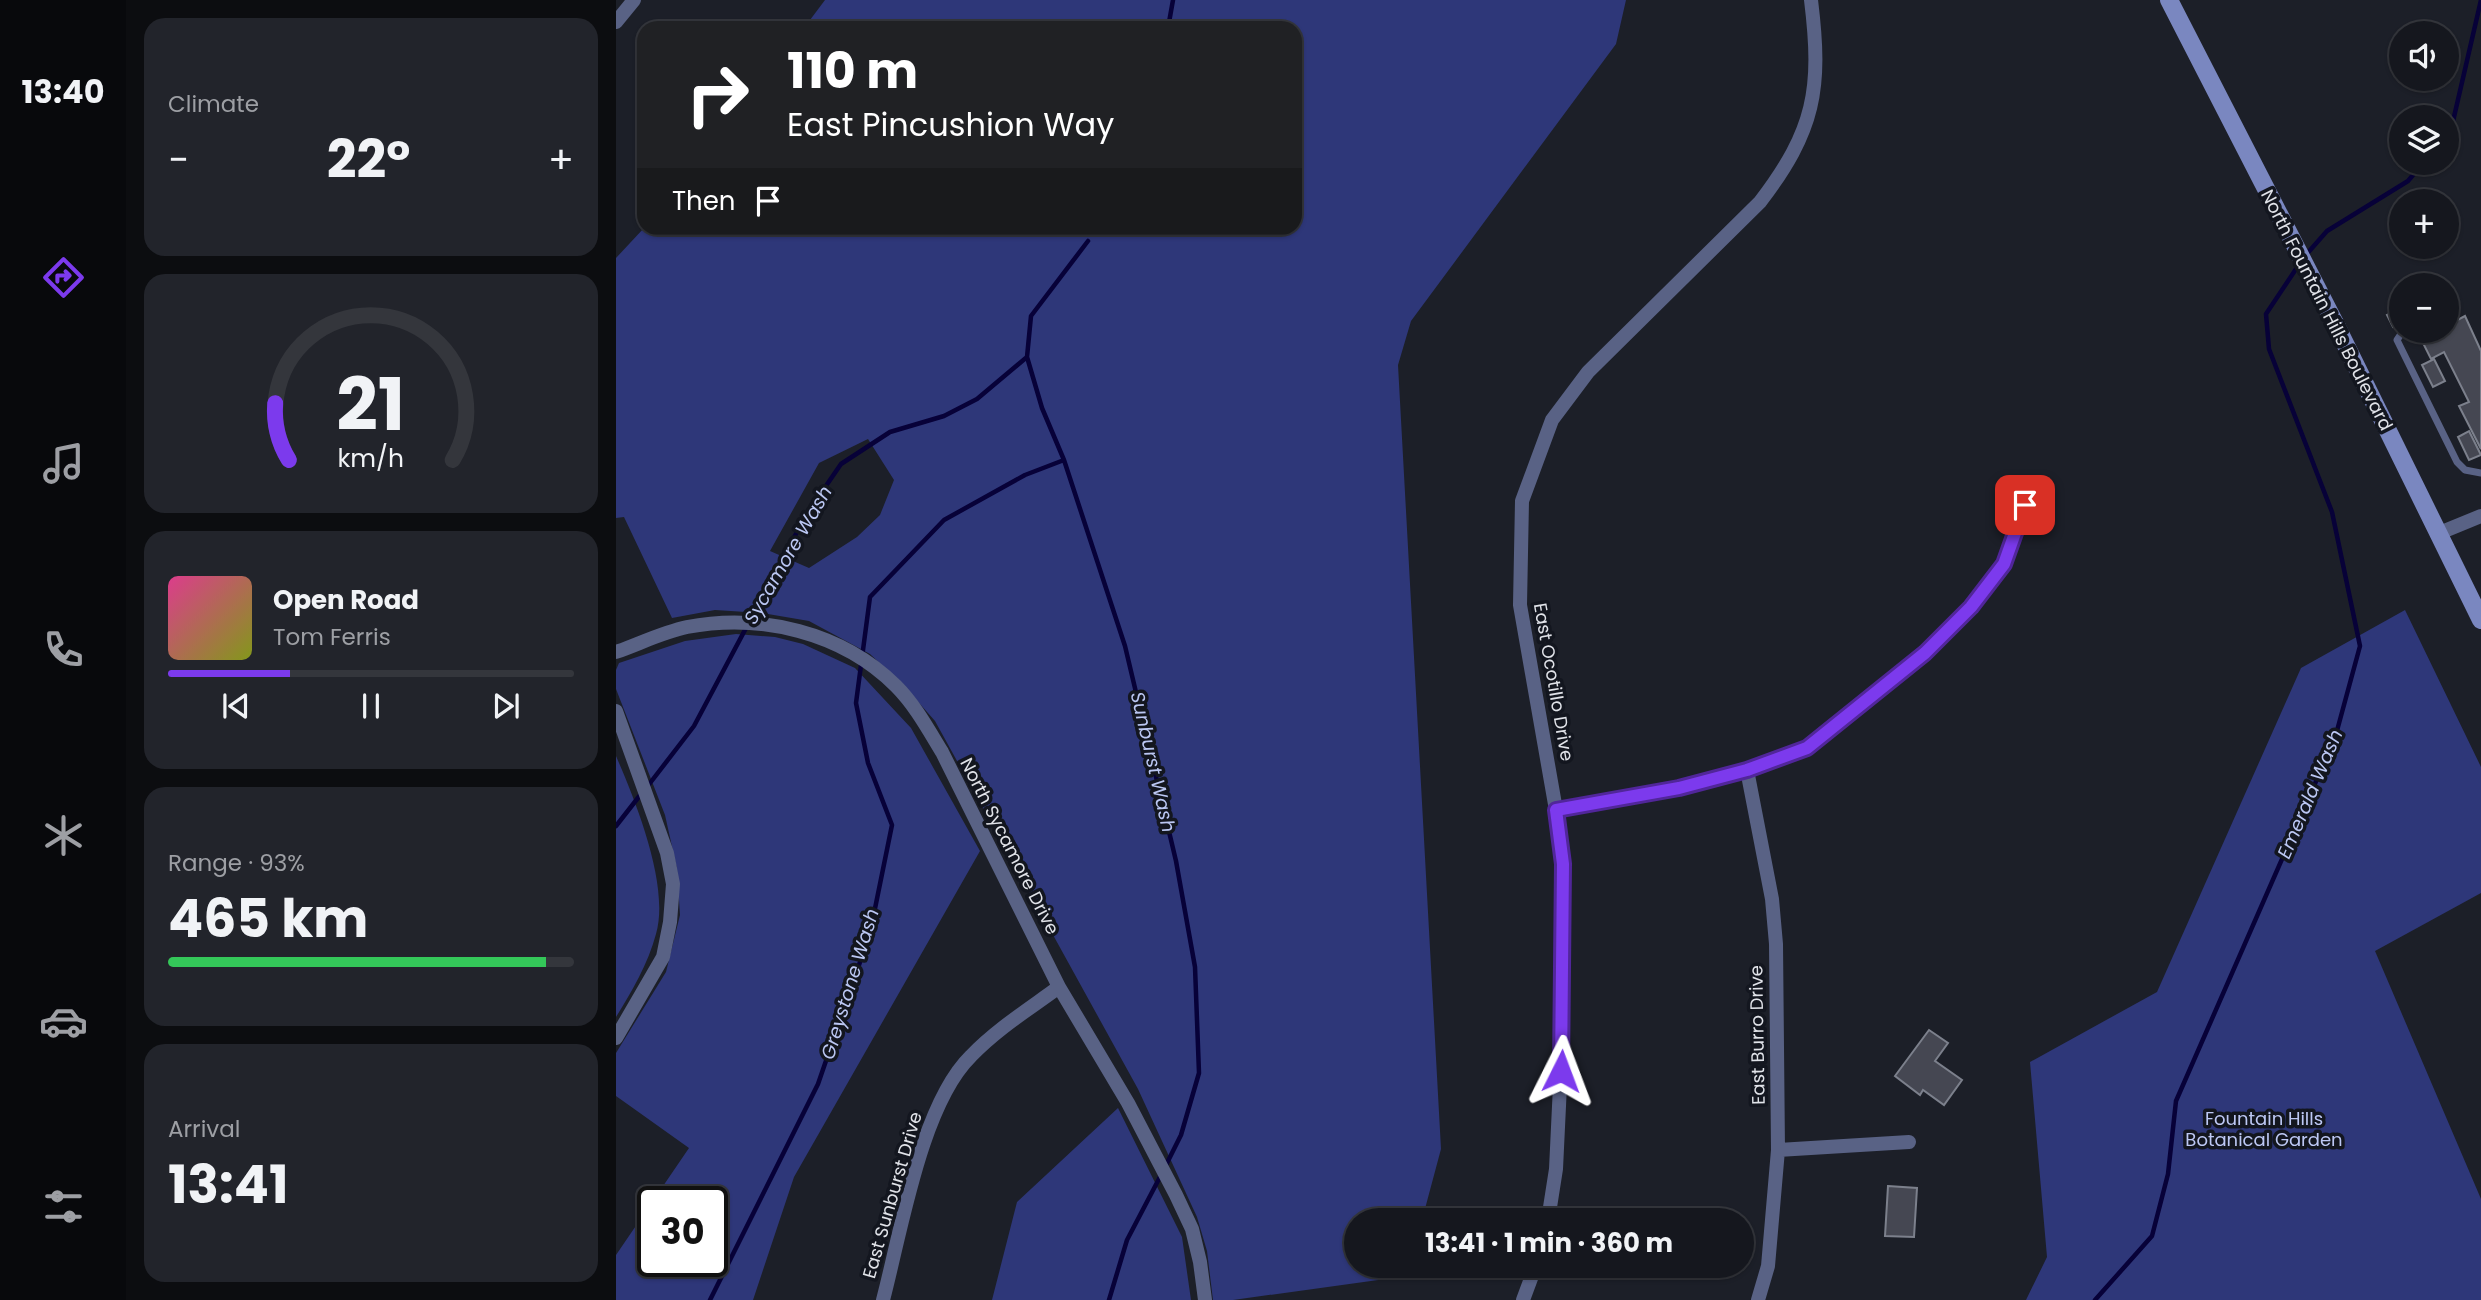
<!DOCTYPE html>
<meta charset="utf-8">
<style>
:root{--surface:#15171e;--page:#22242b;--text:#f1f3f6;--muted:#9d9fa4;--line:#34363c;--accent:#7c3aed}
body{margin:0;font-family:Poppins,sans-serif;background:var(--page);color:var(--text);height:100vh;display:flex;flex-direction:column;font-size:26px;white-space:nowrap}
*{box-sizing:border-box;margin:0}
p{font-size:23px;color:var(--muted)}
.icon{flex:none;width:38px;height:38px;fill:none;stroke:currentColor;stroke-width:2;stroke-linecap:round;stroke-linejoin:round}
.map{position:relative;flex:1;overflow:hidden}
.side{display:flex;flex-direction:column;gap:18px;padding:18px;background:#0c0d10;width:490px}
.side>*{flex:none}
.banner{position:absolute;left:21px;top:21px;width:665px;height:214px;border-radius:21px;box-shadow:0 2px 5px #0004,0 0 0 2px var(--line);background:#202124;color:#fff;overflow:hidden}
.buttons{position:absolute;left:1773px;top:21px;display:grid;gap:14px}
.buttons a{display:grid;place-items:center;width:70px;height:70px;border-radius:50%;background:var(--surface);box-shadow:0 2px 5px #0004,0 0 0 2px var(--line);font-size:35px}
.speed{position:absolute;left:21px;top:1186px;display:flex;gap:14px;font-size:35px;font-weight:700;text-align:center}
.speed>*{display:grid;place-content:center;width:91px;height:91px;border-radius:50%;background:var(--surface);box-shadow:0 2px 5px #0004,0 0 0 2px var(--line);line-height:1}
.speed .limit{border:4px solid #111;border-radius:10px;background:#fff;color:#111}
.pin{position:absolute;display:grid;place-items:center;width:60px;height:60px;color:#fff;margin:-30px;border-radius:14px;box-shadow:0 4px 10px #0006}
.me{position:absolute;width:77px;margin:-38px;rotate:3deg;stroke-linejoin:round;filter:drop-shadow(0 0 5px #0008)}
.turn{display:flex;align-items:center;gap:24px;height:147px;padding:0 35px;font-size:32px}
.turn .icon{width:91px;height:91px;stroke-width:2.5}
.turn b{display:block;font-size:49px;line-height:60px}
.then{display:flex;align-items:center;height:66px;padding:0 35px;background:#0003;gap:14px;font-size:26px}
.big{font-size:52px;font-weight:700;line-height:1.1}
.side .widget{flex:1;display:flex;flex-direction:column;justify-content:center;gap:10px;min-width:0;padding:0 24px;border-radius:21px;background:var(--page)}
.side .dial{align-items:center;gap:0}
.dial svg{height:182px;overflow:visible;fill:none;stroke:var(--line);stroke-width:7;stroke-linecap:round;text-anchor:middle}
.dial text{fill:var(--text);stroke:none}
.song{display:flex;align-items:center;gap:21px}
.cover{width:84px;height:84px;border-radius:10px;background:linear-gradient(135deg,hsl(330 70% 55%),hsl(70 70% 35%))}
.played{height:7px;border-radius:4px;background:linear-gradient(90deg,var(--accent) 30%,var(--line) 30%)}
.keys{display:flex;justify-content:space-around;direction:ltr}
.heat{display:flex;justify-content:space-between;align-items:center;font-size:38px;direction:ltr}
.charge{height:10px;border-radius:5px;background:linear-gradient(90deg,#34c759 93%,var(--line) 0)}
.trip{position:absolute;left:728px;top:1208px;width:410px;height:70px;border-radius:35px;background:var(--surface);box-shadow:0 2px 5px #0004,0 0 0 2px var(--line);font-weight:700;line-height:70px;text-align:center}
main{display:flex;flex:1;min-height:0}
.menu{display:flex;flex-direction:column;width:126px;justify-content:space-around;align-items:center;background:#08090c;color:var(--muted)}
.menu .icon{width:49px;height:49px}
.menu .on{color:var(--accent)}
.menu b{font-size:32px;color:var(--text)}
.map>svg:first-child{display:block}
.green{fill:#2e3779;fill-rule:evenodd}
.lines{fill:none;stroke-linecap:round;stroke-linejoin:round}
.stream{stroke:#070138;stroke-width:4.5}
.building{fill:#454752;stroke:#7c808c;stroke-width:2}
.service{stroke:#596285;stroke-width:7}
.minor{stroke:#596285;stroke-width:14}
.secondary{stroke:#7a87c0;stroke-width:18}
.route-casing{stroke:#51269a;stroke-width:18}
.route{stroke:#7c3aed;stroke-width:12}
.labels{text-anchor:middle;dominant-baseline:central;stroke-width:7;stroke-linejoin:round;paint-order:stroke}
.street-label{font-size:18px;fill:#e1e3e9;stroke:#13161f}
.park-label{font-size:18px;fill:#bdc8f4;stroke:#13161f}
.water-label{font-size:19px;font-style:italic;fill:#bbc7f3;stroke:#13161f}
</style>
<main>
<nav class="menu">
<b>13:40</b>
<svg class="icon on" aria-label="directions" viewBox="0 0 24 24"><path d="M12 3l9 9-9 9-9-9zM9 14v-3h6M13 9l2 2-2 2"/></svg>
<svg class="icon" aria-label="music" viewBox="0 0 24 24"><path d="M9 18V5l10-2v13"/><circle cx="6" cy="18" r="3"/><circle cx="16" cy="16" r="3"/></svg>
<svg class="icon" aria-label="phone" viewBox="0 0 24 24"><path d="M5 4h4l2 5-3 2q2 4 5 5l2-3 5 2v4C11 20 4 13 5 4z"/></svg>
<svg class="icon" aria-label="climate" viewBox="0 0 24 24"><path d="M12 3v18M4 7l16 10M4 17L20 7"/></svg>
<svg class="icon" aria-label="car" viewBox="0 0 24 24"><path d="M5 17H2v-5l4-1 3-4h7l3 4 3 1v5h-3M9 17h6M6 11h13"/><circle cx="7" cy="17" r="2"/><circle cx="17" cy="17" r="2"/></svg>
<svg class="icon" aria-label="filters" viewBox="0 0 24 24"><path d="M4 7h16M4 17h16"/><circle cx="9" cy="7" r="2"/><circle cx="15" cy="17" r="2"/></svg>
</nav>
<section class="side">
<div class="widget"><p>Climate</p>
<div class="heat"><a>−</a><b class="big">22°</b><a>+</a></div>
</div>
<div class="widget dial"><svg viewBox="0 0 100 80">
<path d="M14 69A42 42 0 1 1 86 69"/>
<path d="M14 69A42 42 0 0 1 8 44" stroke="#7c3aed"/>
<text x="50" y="56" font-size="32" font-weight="700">21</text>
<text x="50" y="72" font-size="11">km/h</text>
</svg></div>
<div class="widget">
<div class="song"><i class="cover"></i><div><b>Open Road</b><p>Tom Ferris</p></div></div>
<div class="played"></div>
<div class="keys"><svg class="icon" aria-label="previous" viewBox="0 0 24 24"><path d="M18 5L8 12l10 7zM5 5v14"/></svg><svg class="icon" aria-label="pause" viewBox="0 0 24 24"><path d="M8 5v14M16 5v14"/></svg><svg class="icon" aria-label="next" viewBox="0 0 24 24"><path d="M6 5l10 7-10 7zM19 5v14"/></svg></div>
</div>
<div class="widget"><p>Range · 93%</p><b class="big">465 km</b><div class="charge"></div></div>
<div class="widget"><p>Arrival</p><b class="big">13:41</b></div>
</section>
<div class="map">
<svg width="1865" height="1300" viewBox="0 0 1865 1300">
<rect width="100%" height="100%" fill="#1c1f28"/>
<path class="green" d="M209,0h801l-10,44 -205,277 -13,44 43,784 -19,71h-66v45h54l-3,11 -174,24h-20l-6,-49 -10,-34 -59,-128 -203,-368 -30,-34 -35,-33 -61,-33 -47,-8 -47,-3 -43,8 -48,-101 -8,1v-260l28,-30h651v-200h-491zM252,439l26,41 -14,35 -23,22 -48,31 -39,-17 49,-88z
M1789,610l76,157v126l-106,58 106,248v101h-455l21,-43 -17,-195 127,-70 144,-324z
M120,634l39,3 28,7 52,24 56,60 69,123 -186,326 -41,123h-137v-45l73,-107 -73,-52v-43l50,-81 14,-57 -3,-46 -12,-54 -49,-126v-19l3,-7 66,-22zM37,1202h59v60h-59z
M0,756c20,46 54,130 40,178 -8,30 -24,57 -40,83z
M502,1108l64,129 9,63h-199l25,-98z"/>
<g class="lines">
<path class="stream" d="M552,28l5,-28
M1830,135l5,-5 30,-130
M472,241l-57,75 -4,41 15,51 22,52 61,186 51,215 19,106 4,106 -18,62 -16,32
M1689,256l22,-25 81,-50 15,-18
M31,787l47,-61 112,-211 35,-51 49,-32 54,-16 33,-17 50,-42
M0,826l25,-32
M94,1300l108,-216 52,-151 22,-108 -24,-62 -12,-60 14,-106 74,-77 81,-45 39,-15
M493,1300l18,-60 34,-65
M1479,1300l57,-64 16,-62 8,-73 159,-363 25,-92 -28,-134 -63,-163 -3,-35 34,-51"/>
</g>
<path class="building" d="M1785,308v15l-8,4 -6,-12z
M1849,316l16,35v98l-22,-43 10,-4 -25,-50 -13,7 -10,-20 15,-8h10v-5z
M1818,359l11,22 -12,6 -11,-22z
M1853,431l12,24 -12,5 -11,-23z
M1313,1030l19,13 -13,18 27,19 -18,25 -21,-15 -3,5 -25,-19z
M1272,1186l29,2 -3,49 -29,-1z"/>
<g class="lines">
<path class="service" d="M1787,331l-6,9 60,122 8,8 16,3"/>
<path class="minor" d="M0,22l18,-22
M1821,534l44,-18
M0,652c23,-8 47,-20 71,-25 73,-14 155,5 209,59 19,19 32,43 46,66l117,235 69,116 48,92 16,34 8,33 5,38
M0,711l51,142 6,31 -3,38 -7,35 -47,81
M1131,770l25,129 4,45 2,206 -10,116 -10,34
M940,810l123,-22 68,-18 60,-22 118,-95 46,-46 33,-43 21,-59
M1162,1150l131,-8
M932,1220l8,-51 7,-147v-158l-7,-54 -36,-205 2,-104 30,-81 36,-48 172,-170c55,-72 62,-113 51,-202
M267,1300c18,-68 38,-195 88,-244 26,-27 58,-47 88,-69
M907,1300l13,-35"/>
<path class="secondary" d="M1553,0l167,325 145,295"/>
</g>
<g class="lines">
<defs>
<path id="route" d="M945,1071l2,-207 -7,-54 123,-22 68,-18 60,-22 118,-95 46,-46 33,-43 21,-59"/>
</defs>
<use href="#route" class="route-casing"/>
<use href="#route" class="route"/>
</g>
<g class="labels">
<g class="street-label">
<text transform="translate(1711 310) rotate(63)">North Fountain Hills Boulevard</text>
<text transform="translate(938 682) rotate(80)">East Ocotillo Drive</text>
<text transform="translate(394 846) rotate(63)">North Sycamore Drive</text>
<text transform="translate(1141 1035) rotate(-91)">East Burro Drive</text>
<text transform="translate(276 1195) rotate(-74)">East Sunburst Drive</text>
</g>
<g class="park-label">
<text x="1648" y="1118">Fountain Hills<tspan x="1648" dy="21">Botanical Garden</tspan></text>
</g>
<g class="water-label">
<text transform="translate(172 555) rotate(-60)">Sycamore Wash</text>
<text transform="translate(537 762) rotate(77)">Sunburst Wash</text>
<text transform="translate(1694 794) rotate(-67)">Emerald Wash</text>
<text transform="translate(234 984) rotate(-73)">Greystone Wash</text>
</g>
</g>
</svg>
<div class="buttons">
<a><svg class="icon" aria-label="sound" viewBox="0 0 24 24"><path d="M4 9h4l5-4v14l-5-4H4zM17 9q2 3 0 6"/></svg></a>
<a><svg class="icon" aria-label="layers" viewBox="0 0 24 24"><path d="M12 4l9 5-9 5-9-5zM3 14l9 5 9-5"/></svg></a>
<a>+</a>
<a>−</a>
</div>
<div class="speed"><div class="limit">30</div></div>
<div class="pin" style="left:1409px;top:505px;background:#d93025"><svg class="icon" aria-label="arrive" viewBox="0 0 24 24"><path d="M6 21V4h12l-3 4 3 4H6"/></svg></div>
<svg class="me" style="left:945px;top:1071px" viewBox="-20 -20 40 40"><path d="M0-17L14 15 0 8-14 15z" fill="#7c3aed" stroke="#fff" stroke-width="4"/></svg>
<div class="trip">13:41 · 1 min · 360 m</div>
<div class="banner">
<div class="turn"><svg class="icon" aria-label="right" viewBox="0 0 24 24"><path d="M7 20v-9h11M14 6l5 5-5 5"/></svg><div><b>110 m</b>East Pincushion Way</div></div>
<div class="then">Then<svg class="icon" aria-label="arrive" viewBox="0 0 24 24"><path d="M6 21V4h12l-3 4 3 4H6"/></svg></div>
</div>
</div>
</main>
